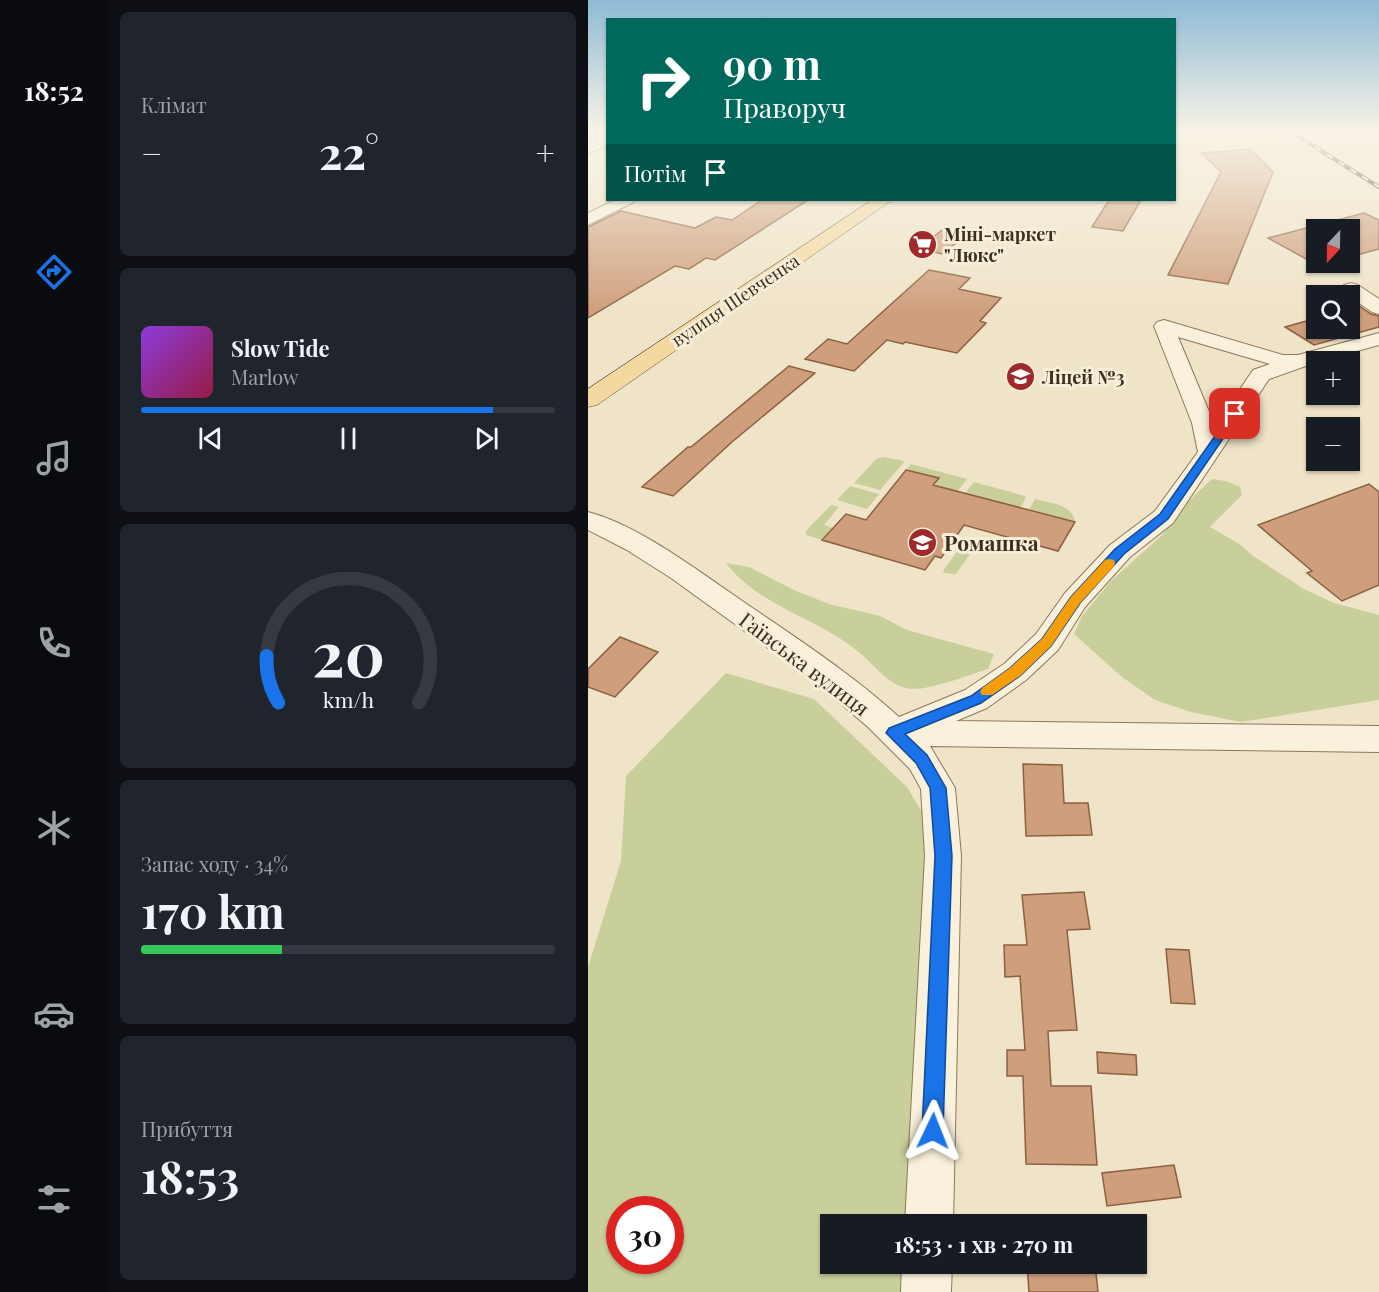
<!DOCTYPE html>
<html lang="uk">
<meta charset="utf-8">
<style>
:root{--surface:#171b24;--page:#20242c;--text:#f1f3f6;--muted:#9ea1a6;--line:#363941;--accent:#1a73e8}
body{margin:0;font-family:"Playfair Display",serif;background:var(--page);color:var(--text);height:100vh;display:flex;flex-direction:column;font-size:22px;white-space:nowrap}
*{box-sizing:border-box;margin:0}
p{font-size:20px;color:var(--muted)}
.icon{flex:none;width:33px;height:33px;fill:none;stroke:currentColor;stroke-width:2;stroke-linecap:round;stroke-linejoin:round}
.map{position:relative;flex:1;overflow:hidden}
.details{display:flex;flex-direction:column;gap:12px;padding:12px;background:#0d0f14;width:480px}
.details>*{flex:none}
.banner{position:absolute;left:18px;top:18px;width:570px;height:183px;border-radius:0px;box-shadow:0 2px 4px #0004;background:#00695c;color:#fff;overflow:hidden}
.needle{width:39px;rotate:202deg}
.tools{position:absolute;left:718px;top:219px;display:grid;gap:12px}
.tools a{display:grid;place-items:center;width:54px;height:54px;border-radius:0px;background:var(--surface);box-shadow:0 2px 4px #0004;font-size:30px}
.speed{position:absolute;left:18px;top:1196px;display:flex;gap:12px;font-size:30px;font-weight:700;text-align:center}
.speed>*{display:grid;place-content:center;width:78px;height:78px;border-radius:50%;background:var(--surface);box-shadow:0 2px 4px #0004;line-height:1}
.speed .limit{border:9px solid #d22;background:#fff;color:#111}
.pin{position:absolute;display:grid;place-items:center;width:51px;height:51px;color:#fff;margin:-26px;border-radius:12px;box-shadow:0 3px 9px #0006}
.me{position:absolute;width:66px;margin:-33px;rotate:2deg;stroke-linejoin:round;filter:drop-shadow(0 0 4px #0008)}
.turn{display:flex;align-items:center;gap:21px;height:126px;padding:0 18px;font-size:27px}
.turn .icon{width:78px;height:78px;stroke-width:2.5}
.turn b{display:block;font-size:42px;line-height:51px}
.then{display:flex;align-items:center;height:57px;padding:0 18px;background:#0003;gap:12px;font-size:22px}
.big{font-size:45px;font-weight:700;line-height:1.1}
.details .widget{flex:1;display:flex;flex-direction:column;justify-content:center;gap:9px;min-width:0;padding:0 21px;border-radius:9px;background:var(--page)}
.details .dial{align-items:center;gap:0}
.dial svg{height:156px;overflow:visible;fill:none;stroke:var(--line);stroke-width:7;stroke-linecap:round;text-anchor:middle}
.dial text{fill:var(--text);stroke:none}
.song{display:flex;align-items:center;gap:18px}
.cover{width:72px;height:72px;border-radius:9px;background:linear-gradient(135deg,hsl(270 70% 55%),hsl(340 70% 35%))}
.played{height:6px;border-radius:3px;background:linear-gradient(90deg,var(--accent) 85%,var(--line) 85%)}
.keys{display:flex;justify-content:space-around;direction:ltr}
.heat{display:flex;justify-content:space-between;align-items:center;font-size:33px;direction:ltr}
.charge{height:9px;border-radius:4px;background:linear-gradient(90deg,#34c759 34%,var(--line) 0)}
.trip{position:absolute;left:232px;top:1214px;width:327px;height:60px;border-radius:0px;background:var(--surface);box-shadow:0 2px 4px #0004;font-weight:700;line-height:60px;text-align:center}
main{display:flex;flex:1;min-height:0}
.tab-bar{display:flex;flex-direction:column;width:108px;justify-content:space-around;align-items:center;background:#090b0e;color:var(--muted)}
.tab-bar .icon{width:42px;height:42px}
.tab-bar .active{color:var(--accent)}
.tab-bar b{font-size:27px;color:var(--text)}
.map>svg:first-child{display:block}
.green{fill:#c9cf9b;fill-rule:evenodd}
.building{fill:#cf9f7d;stroke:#8d5f41;stroke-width:1.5}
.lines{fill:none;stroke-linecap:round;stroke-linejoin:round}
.street-casing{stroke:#8d765c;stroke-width:2}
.primary-casing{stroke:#5b4430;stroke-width:1}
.street{fill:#faf1dc;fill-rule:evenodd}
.primary{fill:#f3d9a0;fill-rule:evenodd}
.rail-casing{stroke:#3d2e20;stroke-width:4}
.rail{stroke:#f7eed8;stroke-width:2;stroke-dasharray:7;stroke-linecap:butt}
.route{fill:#1a73e8;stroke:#114b97;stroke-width:1.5}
.slow{fill:#f59e0b}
.labels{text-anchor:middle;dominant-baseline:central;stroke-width:6;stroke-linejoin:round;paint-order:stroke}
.far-poi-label{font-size:18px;font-weight:bold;fill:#3d2e20;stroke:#f7eed8;text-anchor:start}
.far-street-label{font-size:18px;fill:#3d2e20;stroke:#f7eed8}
.poi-label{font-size:21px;font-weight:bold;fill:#3d2e20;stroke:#f7eed8;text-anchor:start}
.street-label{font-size:21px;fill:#3d2e20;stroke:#f7eed8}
</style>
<main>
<nav class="tab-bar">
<b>18:52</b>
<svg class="icon active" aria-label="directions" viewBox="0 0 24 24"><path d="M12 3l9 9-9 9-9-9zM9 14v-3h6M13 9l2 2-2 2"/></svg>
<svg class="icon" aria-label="music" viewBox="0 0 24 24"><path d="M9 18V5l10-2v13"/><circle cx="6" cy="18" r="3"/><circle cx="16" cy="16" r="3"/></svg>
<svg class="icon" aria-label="phone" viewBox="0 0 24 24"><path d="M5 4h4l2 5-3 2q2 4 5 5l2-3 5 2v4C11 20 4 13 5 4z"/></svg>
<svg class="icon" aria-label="climate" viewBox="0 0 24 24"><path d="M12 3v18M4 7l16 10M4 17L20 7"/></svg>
<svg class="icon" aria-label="car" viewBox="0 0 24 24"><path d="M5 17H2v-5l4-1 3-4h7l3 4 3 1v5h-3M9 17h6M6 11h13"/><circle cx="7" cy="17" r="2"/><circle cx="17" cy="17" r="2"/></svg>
<svg class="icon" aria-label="filters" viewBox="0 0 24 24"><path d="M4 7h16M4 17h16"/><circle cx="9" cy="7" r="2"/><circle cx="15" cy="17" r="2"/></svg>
</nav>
<section class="details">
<div class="widget"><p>Клімат</p>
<div class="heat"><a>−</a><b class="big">22°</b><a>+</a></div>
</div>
<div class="widget">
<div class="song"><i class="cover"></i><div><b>Slow Tide</b><p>Marlow</p></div></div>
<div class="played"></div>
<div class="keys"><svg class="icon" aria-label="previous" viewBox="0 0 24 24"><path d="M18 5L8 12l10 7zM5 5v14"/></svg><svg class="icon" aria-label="pause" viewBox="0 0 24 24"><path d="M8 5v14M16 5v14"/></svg><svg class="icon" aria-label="next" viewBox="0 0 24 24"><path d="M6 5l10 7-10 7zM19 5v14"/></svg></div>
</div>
<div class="widget dial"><svg viewBox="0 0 100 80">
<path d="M14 69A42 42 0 1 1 86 69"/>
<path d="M14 69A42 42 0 0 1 8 45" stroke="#1a73e8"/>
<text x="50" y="56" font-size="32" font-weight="700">20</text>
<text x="50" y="72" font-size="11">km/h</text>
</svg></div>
<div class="widget"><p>Запас ходу · 34%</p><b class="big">170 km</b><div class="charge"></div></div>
<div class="widget"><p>Прибуття</p><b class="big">18:53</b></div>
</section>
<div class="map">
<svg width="791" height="1292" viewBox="0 0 791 1292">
<rect width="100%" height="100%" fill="#f0e4c8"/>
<path class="green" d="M295,457l22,4 -25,29 -26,-7 22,-24z
M323,464l56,15 -21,28 -25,-7 17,-22 -32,-8z
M624,479l14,2 14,6 2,8 -32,32 31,18 12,11 51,33 30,14 45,12v85l-138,22 -50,-10 -36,-12 -33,-23 -48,-43 8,-18 29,-35 51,-46 20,-28z
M386,482l51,14 1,2 -6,10 -51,-13 -16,14z
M262,486l29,8 -12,15 -30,-9z
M447,499c14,4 38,5 40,23l-46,-12z
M243,505l8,2 -15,18 9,3 -11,12 -16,-5v-4z
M374,545l8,1 2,5 -16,23 -12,-1 -1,-2z
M138,563l23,4 47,24 33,13 51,12 27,14 87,24 -6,15c-19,6 -55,20 -75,20 -22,-1 -37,-22 -52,-35 -40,-35 -102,-47 -135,-91z
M138,673l88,26 93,88 21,35 -20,402h-77v39h75l-1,29h-317v-325l33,-106 5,-85zM32,1209h50v51h-50z"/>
<path class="building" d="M662,149l23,23 -45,112 -60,-9 53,-103 -19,-19z
M174,200h46l-93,60 -9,-2 -17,11 -14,-3 -87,52v-91l33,-16 74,17 21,-11 16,3z
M521,200h32l-18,31 -31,-4z
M776,213l15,7v29l-29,8v-27h-33v32h13l-11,4 -51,-28z
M354,230l24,5 -23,19 -25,-5z
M341,270l41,8 -11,11 42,9 -21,23 6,2 -29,30 -52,-11 -2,2 -16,-4 -33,31 -49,-12 23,-20 19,5z
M762,300l21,14 8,2v11l-65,18 -29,-18 32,-9v10h33z
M201,366l26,7 -83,69 -59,54 -31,-9 46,-40h3z
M318,470l33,8 -6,7 142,37 -17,29 -94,-26 -23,33 -6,-2 -10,14 -103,-30 24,-26 20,6z
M781,484l10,8v93l-37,16 -35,-28 5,-2 -54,-46z
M32,637l38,15 -43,45 -27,-10v-18z
M435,764l39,1 2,38h24l4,32 -66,1z
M496,892l6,37 -23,1 10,100 -29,1 3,55h40l6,79 -71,-1 -3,-88h-16v-26h18l-5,-74 -15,1 -1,-32h23l-5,-50z
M578,949l23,1 6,54 -24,-1z
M509,1052l39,3 1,20 -39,-2z
M586,1165l7,32 -74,9 -5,-33z
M439,1263h68l3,29h-69z"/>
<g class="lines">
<defs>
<path id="street" d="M20,137v9l-20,7v-9z
M27,200h19l-2,3 -44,22v-12z
M763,283l7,2 21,14v15l-7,-2 -28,-19 -2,-4 2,-4z
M576,320l119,35h15l81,-22v12l-62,17 -48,17 -96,144 -43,34 -45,50 -27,43 -32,30 -39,28 -31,13 423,5v26l-449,-6 25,42 6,68 -8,368h-48l20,-368 -4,-67 -11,-20 -42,-42 -54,-46 -143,-103 -44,-28 -39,-20v-18c48,12 109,58 150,86 55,38 112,74 161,119l66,-27 39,-26 32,-30 29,-41 45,-48 45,-34 43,-59 -6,-29 -38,-97 3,-4zM590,337l92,27 -17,6 -38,56z
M314,1263h50l-1,29h-50z"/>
<path id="primary" d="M284,200h20l-295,205 -9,2v-18z"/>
</defs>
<use href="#street" class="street-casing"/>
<use href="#primary" class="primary-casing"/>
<use href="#street" class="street"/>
<use href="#primary" class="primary"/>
<defs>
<path id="rail" d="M703,132l88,55"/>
</defs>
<use href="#rail" class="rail-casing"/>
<use href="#rail" class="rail"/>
</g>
<linearGradient id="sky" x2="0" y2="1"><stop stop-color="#8fbad6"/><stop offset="0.42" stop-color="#f8f3e6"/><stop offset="1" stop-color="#f8f3e6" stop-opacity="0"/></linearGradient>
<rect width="791" height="313" fill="url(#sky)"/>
<path class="route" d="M647,411l5,3 -72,105 -44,35 -44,49 -29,43 -31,30 -39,27 -76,31 22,21 19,33 6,68 -9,275 -3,7 -7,3 -8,-3 -3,-7 13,-275 -5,-68 -14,-25 -30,-30 3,-5 82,-32 39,-28 32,-29 29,-42 44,-48 45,-35 72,-102z"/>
<path class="slow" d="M521,559l5,1 1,3 -1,3 -34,37 -29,43 -31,30 -28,19h-10l-2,-3 2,-4 28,-20 32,-29 29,-42 34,-37z"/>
<defs>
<symbol id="supermarket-disc" viewBox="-11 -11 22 22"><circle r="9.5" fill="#9e2a2b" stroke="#f7eed8"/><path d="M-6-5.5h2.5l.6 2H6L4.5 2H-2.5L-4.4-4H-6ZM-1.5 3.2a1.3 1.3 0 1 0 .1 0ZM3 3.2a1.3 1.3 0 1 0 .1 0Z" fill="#fff"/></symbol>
<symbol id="school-disc" viewBox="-11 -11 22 22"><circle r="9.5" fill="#9e2a2b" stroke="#f7eed8"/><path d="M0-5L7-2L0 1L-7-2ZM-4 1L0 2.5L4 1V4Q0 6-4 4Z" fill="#fff"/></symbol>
</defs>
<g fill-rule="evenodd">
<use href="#supermarket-disc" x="318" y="228" width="33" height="33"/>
<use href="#school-disc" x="416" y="360" width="33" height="33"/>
<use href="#school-disc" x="318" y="526" width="33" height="33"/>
</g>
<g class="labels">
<g class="far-poi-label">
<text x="356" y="234">Міні-маркет<tspan x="356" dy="21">"Люкс"</tspan></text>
<text x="454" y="377">Ліцей №3</text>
</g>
<g class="far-street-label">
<text transform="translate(147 300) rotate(-34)">вулиця Шевченка</text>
</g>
<g class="poi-label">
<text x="356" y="542">Ромашка</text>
</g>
<g class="street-label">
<text transform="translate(217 663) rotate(37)">Гаївська вулиця</text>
</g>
</g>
</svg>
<div class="tools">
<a><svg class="needle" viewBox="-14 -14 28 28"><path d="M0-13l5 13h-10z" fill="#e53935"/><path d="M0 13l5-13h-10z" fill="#9ea1a6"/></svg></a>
<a><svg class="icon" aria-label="search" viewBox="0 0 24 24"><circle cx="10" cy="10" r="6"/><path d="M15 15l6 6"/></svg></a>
<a>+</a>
<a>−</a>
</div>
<div class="speed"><div class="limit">30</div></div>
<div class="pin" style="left:647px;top:414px;background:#d93025"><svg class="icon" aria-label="arrive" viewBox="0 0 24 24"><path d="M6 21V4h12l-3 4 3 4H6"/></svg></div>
<svg class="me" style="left:345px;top:1131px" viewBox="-20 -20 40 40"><path d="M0-17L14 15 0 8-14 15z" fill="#1a73e8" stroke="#fff" stroke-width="4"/></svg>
<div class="trip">18:53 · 1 хв · 270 m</div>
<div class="banner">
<div class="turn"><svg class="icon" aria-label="right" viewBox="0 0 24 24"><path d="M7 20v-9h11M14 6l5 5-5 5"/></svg><div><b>90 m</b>Праворуч</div></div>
<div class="then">Потім<svg class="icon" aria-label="arrive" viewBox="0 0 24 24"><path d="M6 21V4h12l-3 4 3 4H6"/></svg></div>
</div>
</div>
</main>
